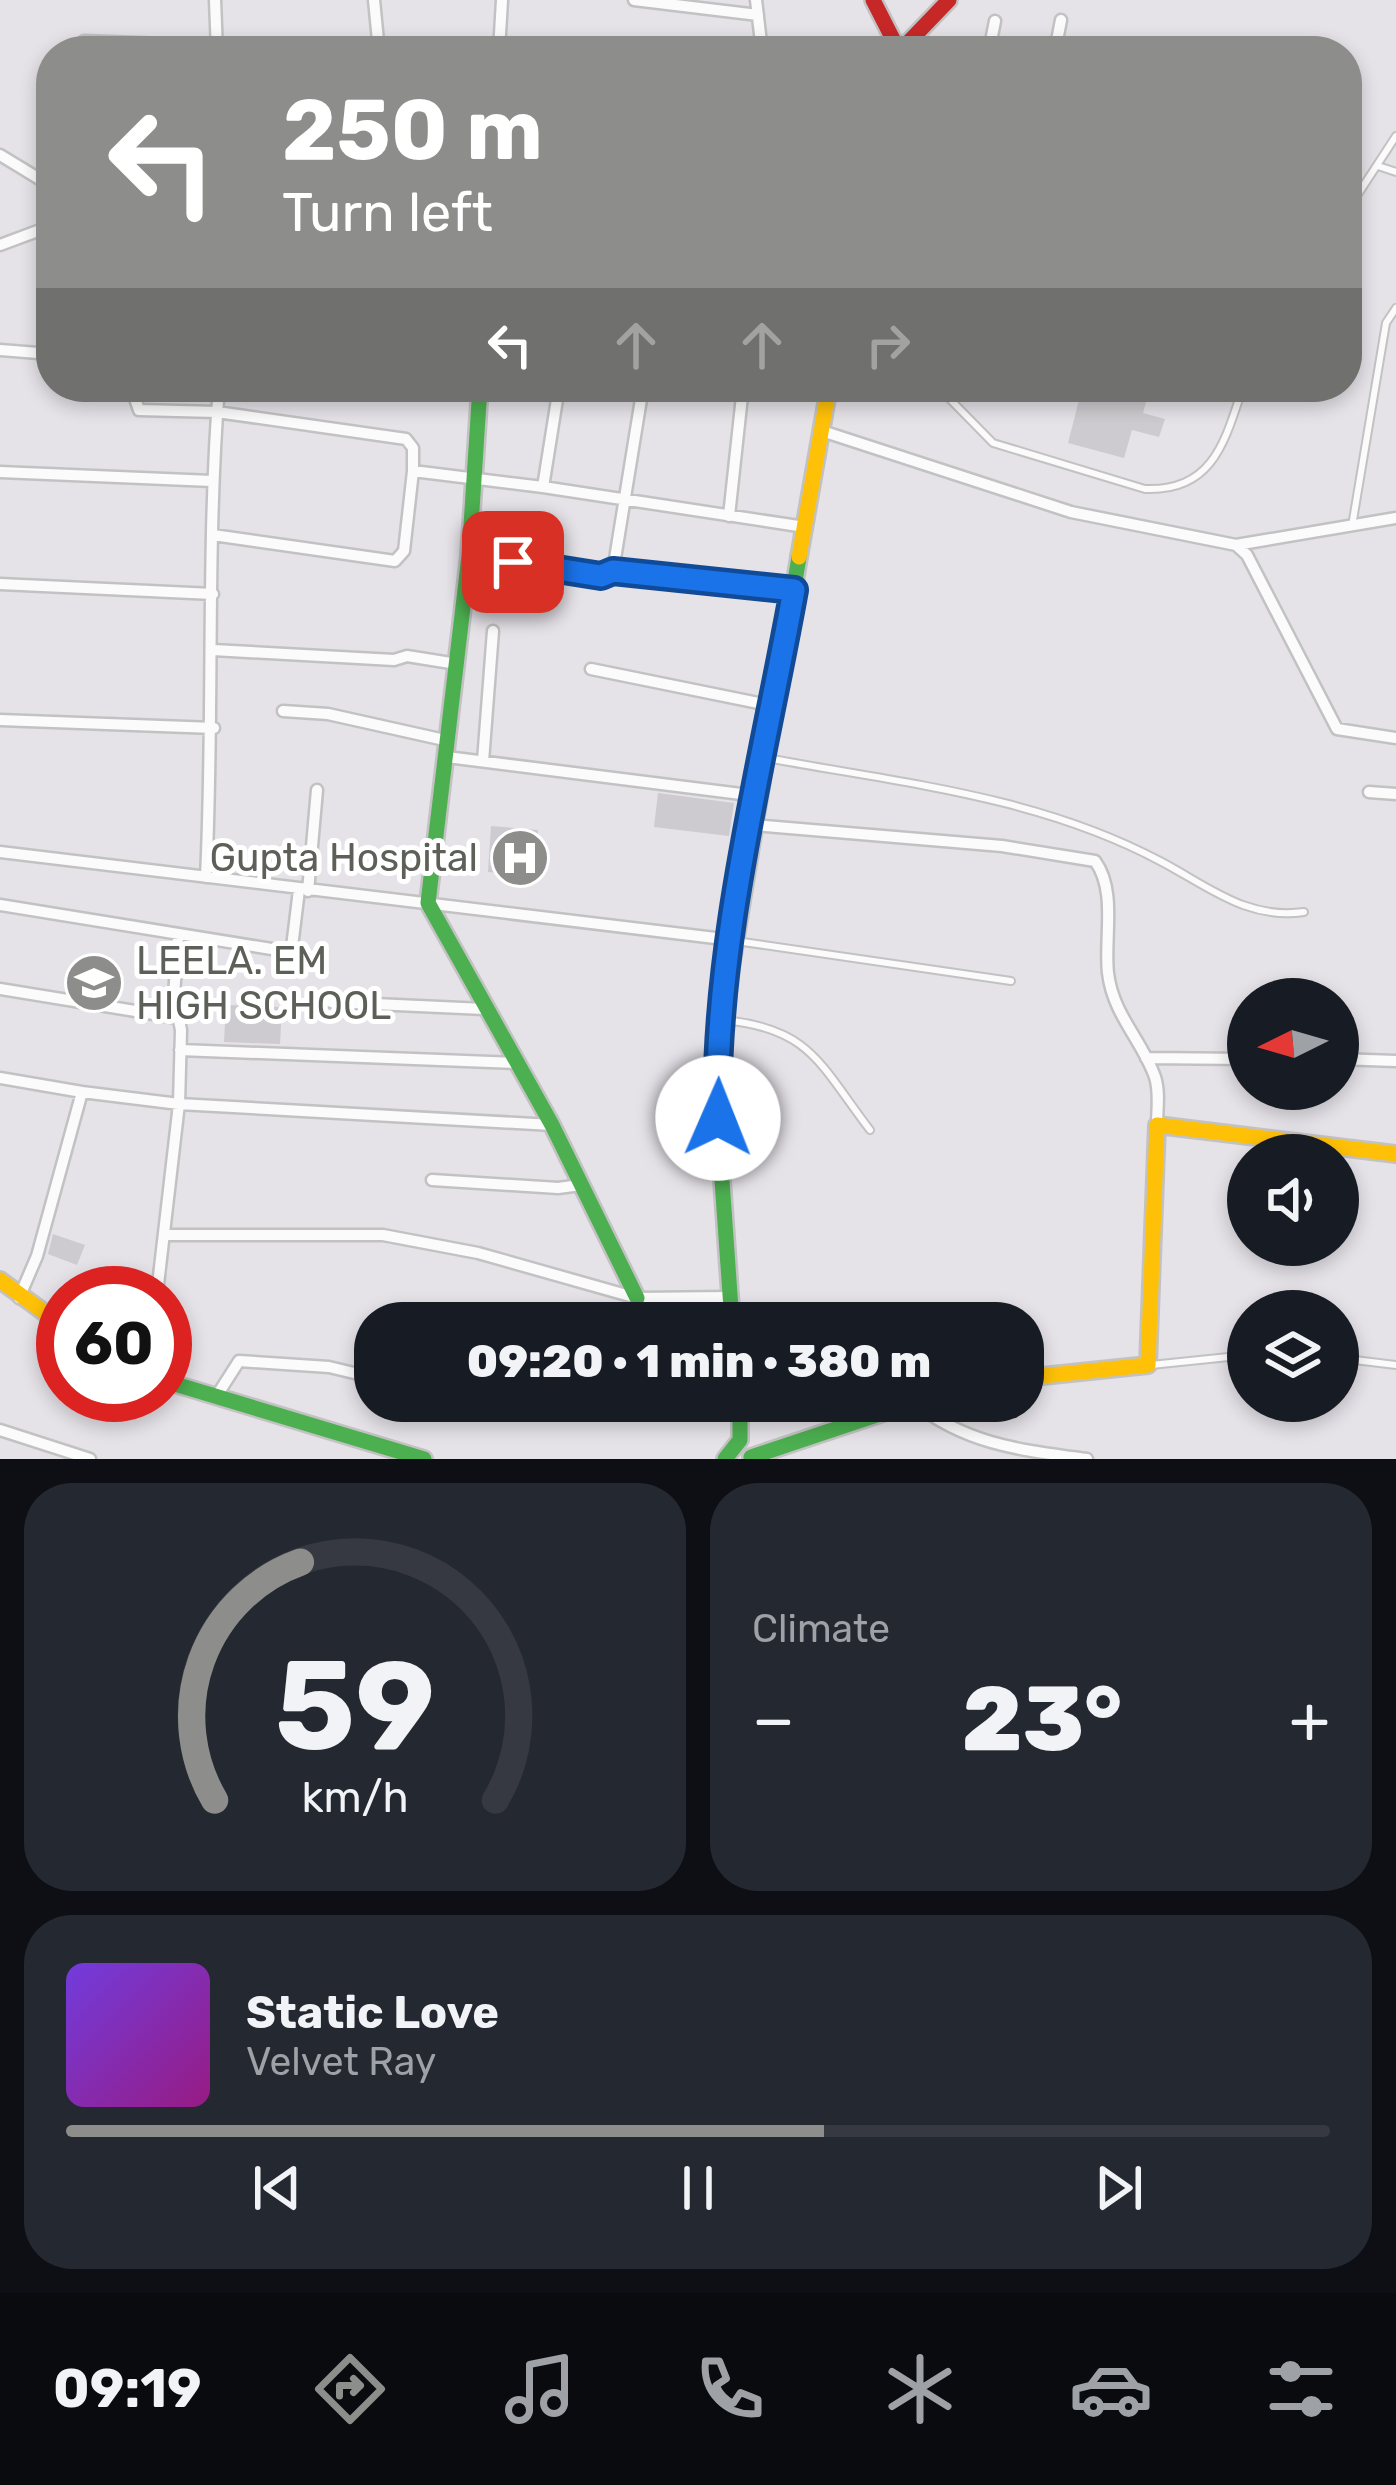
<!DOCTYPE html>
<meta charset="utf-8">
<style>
:root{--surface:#171b24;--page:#242831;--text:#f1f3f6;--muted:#9ea1a6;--line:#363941;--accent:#8d8d8b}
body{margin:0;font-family:Rubik,sans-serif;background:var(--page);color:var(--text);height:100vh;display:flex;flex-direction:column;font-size:45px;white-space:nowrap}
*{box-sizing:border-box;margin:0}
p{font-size:39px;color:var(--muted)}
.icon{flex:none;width:66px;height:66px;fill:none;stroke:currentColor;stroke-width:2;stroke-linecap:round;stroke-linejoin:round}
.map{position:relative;height:1459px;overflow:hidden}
.details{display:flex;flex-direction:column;gap:24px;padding:24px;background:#0d0f14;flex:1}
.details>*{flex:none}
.banner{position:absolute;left:36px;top:36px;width:1326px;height:366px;border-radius:48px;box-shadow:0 6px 18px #0003;background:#8d8d8b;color:#fff;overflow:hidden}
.needle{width:78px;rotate:265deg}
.controls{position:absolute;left:1227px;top:978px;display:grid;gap:24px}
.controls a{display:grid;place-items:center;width:132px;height:132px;border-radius:50%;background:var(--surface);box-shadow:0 6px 18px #0003;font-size:60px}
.speed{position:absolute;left:36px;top:1266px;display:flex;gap:24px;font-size:60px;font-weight:700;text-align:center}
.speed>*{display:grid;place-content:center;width:156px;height:156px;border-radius:50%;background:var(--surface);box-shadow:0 6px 18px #0003;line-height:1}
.speed .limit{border:18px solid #d22;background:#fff;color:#111}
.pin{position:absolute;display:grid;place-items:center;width:102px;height:102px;color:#fff;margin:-51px;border-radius:24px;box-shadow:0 6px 18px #0006}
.me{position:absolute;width:132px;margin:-66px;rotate:1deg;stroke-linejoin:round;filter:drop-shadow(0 0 9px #0008)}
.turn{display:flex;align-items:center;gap:42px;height:252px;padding:0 48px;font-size:54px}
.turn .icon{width:156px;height:156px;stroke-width:2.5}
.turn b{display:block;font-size:84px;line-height:102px}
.lanes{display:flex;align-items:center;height:114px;padding:0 48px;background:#0003;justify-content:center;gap:60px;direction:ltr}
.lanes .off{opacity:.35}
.big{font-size:90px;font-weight:800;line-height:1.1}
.details .tile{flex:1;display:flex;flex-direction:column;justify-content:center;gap:18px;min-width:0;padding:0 42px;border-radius:48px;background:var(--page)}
.details .dial{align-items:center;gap:0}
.dial svg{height:312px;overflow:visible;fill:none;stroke:var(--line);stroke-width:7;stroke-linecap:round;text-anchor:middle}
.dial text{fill:var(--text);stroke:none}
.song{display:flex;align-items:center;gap:36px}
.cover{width:144px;height:144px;border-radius:18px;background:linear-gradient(135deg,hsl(260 70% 55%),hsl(310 70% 35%))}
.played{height:12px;border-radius:6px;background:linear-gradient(90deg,var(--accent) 60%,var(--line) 60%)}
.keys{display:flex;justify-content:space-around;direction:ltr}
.heat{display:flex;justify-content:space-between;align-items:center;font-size:66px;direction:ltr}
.details .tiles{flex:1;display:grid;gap:24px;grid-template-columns:1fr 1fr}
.tile:last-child{grid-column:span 2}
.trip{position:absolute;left:354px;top:1302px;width:690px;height:120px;border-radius:48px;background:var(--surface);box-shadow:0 6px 18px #0003;font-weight:800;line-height:120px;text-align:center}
.menu{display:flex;height:192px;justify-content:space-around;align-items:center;background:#090b0e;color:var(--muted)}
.menu .icon{width:84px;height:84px}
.menu .on{color:var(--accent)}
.menu b{font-size:54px;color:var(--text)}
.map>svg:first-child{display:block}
.building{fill:#cdcbcf}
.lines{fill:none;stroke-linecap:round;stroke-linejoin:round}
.lane-casing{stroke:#c3c2c3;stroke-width:10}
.street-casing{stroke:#c3c2c3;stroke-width:15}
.fast-casing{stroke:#c3c2c2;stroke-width:20}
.slow-casing{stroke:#c3c2c2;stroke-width:20}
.jam-casing{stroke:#c3c2c2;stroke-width:20}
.lane{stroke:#fbfbfc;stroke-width:6}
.street{stroke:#fbfbfc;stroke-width:10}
.fast{stroke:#4caf50;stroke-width:15}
.slow{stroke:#ffc107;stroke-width:15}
.jam{stroke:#c62828;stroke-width:15}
.route-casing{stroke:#114b97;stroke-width:30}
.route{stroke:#1a73e8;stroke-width:21}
.labels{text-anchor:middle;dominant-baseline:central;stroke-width:10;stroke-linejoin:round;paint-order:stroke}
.poi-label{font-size:39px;fill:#5d5f59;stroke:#fff;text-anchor:end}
</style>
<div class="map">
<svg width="1396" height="1459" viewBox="0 0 1396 1459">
<rect width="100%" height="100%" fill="#e5e2e8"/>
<path class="building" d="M1067,387h83l-7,26 22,6 -6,18 -27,-7 -8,28 -56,-15 11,-43 -14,-4z
M658,793l76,10 -5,33 -75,-9z
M491,826l47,4 -3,46 -47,-4z
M226,1005l56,2 -2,37 -56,-2z
M53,1234l32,11 -8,20 -29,-11z"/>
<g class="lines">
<defs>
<path id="lane" d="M1378,166l18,6
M1347,211l49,-75
M938,387l55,56 152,46c68,3 80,-48 98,-102
M1352,526l34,-203 10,-15
M767,758c134,25 271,38 393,103 48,25 86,59 144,51
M736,941l275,40
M723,1020c88,8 97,45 147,110
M1338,1358l58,7
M1151,1365l97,-10"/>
<path id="street" d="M215,0l2,51
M374,0l5,51
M634,0l124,15
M756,0l6,51
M84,41l133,5
M499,51l3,-51
M989,51l6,-30
M1055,51l6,-31
M1125,51l1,-5
M0,155l51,31
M0,245l51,-19
M0,350l51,4
M131,387l8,23 78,2 189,27 7,9v23l130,16
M559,387l-16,100 262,40
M822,431l249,81 165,33 11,10 90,174 59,9
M0,472l212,9
M729,516l14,-129
M213,535l182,26 9,-10 9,-80
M1236,545l160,-27
M469,556l132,20 12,-5 30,-184
M613,571l181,19
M0,584l213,10
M213,650l181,10 13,-4 50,8
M591,669l182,37
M283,711l45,3 121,27
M0,720l214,8
M447,757l310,39
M483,761l10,-130
M1369,792l27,2
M752,825l250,21 93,15c22,30 9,77 13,112 5,42 34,67 47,104 5,15 2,33 2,48
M0,852l732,88
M206,877c8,-163 0,-327 13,-490
M308,891l9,-101
M0,905l284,46 8,-4 7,-57
M0,989l178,29
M331,1002l153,7
M180,1050l336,13
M1146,1058l102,1
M1338,1059l58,2
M0,1078l82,14
M432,1180l126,8 23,-3
M166,1235h217l95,18 159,45 93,-1
M157,1293l22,-189 2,-74 -7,-34 4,-59
M19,1298l18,-42 45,-164 97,12 373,21
M216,1397l23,-36 90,6 46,11
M511,1401l86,7
M914,1403c54,42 107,47 173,56
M0,1430l90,29"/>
<path id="fast" d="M480,387l-11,169 -41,347 124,222 85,173
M732,1323l-15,-214 2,-70 80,-482
M165,1381l259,78
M751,1457l168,-56
M725,1459l15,-19v-39"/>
<path id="slow" d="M799,557l30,-170
M0,1280l63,46
M1023,1378l125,-13 9,-240 239,29"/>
<path id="jam" d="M873,0l26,51
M900,51l49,-51"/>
</defs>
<use href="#lane" class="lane-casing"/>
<use href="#street" class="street-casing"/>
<use href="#fast" class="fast-casing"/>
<use href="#slow" class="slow-casing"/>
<use href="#jam" class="jam-casing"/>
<use href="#lane" class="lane"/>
<use href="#street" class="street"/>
<use href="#fast" class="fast"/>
<use href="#slow" class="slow"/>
<use href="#jam" class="jam"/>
</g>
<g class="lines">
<defs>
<path id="route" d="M513,562l88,14 12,-5 181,19c-30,167 -81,360 -76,528"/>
</defs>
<use href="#route" class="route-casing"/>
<use href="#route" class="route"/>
</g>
<defs>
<symbol id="hospital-disc" viewBox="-11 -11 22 22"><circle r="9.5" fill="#8d8d8b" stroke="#fff"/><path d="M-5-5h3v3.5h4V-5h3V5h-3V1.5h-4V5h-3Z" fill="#fff"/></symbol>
<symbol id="school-disc" viewBox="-11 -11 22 22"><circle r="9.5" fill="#8d8d8b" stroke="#fff"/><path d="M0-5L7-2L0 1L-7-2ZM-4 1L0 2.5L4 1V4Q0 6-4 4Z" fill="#fff"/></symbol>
</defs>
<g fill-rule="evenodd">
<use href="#hospital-disc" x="487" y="825" width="66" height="66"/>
<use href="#school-disc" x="61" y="950" width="66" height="66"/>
</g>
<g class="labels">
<g class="poi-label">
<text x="478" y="858">Gupta Hospital</text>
<text x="136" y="961" text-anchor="start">LEELA. EM<tspan x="136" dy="45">HIGH SCHOOL</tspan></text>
</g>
</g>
</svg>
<div class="controls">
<a><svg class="needle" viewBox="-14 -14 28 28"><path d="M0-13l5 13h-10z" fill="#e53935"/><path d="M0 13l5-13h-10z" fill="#9ea1a6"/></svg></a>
<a><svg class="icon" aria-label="sound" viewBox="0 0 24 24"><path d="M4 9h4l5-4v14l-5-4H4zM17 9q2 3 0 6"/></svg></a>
<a><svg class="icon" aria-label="layers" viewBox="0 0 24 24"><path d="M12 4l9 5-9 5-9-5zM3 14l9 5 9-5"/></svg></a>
</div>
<div class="speed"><div class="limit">60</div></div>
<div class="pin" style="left:513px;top:562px;background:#d93025"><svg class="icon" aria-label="arrive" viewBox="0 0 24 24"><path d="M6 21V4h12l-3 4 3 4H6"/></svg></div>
<svg class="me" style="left:718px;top:1118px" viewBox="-20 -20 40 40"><circle r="19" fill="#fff"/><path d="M0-13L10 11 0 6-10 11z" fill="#1a73e8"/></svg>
<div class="trip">09:20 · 1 min · 380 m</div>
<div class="banner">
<div class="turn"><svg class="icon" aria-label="left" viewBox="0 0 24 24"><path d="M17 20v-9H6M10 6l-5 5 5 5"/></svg><div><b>250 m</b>Turn left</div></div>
<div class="lanes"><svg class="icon" aria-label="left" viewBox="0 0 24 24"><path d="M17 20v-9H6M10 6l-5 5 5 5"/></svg><svg class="icon off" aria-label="ahead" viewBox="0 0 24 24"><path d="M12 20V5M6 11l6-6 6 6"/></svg><svg class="icon off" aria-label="ahead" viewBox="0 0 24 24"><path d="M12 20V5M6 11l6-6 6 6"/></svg><svg class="icon off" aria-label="right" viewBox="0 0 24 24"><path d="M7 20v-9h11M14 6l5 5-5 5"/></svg></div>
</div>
</div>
<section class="details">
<div class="tiles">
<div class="tile dial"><svg viewBox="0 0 100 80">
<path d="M14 69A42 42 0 1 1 86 69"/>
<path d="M14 69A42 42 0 0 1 36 8" stroke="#8d8d8b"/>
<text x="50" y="56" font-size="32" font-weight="700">59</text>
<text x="50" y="72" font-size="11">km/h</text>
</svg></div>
<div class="tile"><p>Climate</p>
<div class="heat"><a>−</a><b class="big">23°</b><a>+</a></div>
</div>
<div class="tile">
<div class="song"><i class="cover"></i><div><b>Static Love</b><p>Velvet Ray</p></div></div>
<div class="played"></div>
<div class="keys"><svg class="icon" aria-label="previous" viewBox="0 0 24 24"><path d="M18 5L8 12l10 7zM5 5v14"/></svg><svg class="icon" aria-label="pause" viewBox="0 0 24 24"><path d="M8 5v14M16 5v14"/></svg><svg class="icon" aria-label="next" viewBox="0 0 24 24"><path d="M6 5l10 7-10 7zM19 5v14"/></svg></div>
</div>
</div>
</section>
<nav class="menu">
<b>09:19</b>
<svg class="icon on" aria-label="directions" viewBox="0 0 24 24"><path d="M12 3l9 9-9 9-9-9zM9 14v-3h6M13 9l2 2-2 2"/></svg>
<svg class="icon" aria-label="music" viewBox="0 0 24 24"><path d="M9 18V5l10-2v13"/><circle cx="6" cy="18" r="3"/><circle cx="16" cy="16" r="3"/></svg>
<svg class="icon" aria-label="phone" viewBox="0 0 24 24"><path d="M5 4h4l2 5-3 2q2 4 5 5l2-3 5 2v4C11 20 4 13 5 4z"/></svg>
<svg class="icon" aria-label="climate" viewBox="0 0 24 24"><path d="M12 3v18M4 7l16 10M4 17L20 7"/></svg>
<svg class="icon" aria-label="car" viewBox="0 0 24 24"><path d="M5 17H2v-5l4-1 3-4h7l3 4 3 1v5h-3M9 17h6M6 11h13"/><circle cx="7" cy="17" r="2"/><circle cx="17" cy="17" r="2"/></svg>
<svg class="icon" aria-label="filters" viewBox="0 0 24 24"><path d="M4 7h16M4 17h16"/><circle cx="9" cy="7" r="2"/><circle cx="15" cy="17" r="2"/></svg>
</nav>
